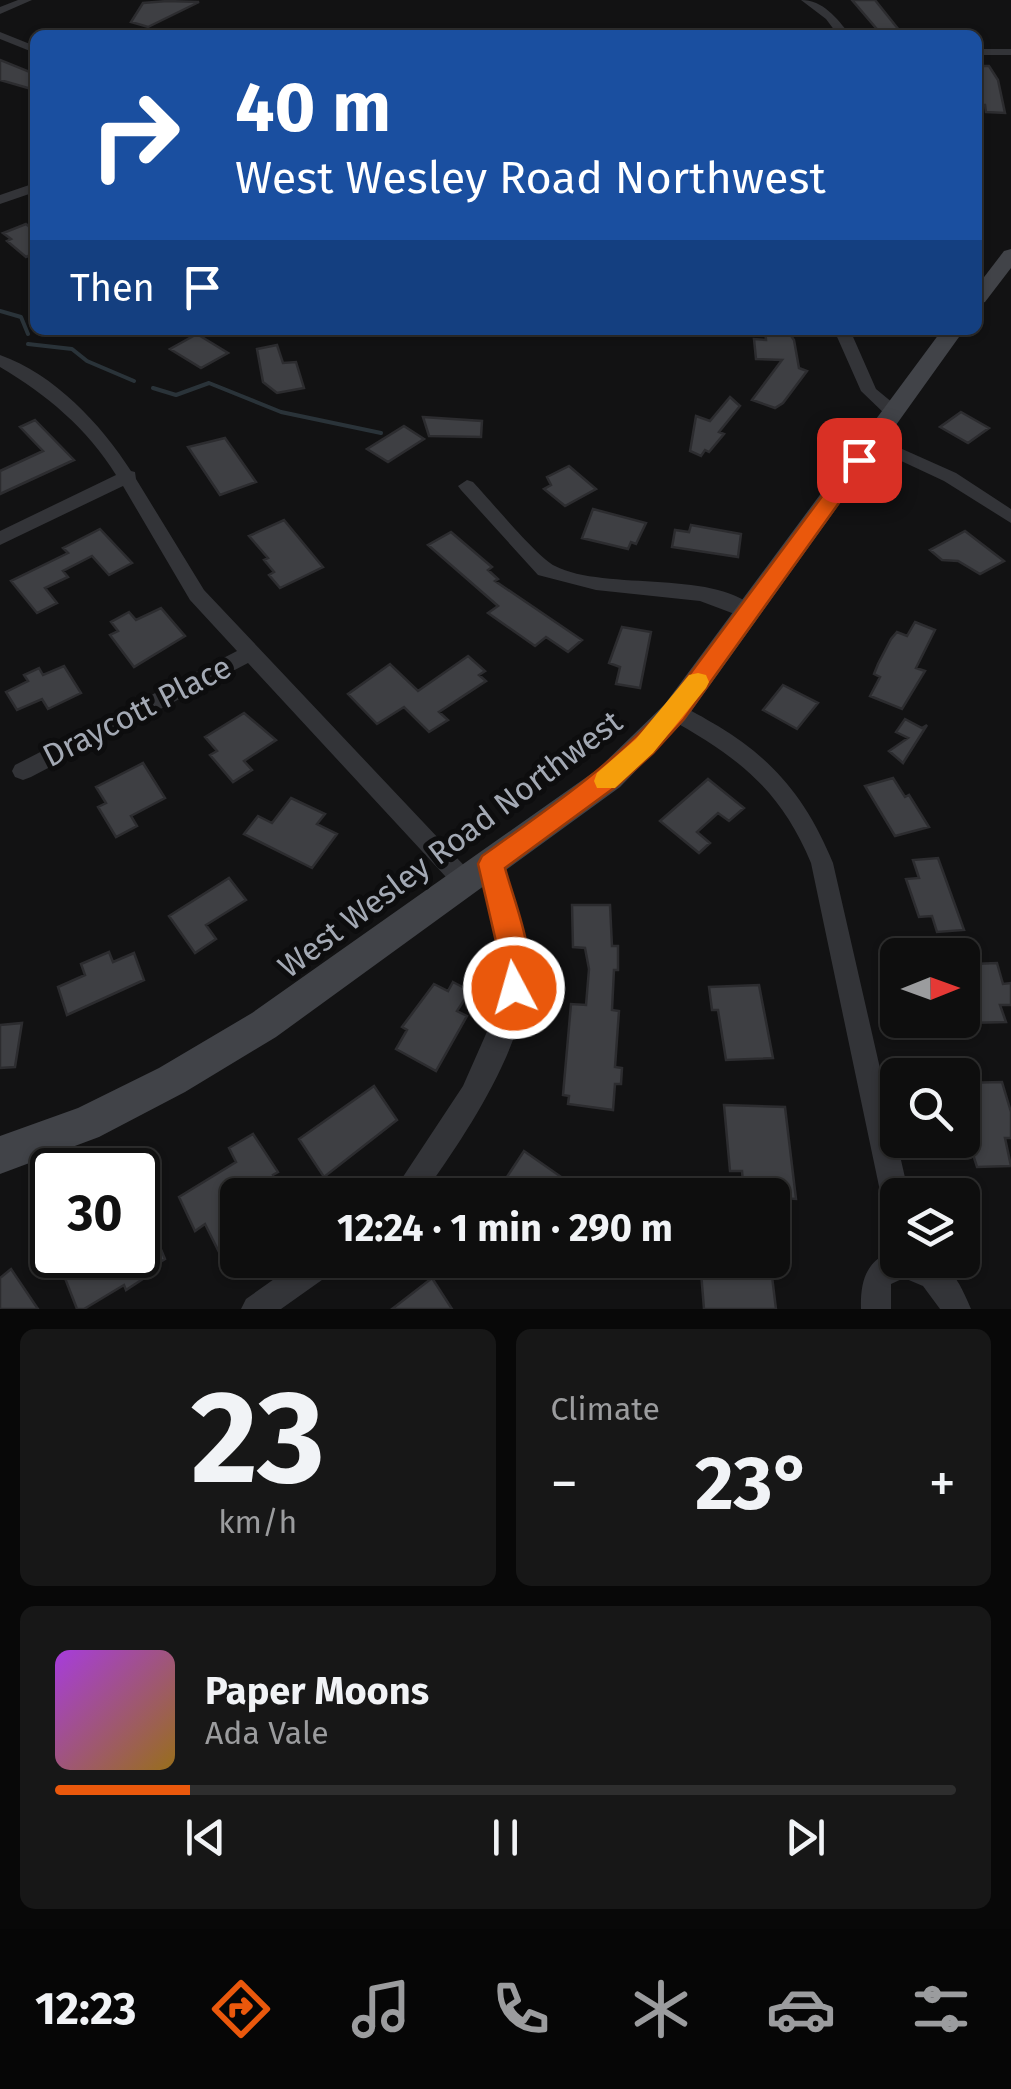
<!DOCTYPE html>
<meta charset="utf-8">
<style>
:root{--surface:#0e0e0e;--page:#171717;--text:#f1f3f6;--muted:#9b9c9e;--line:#2e2e2e;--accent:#ea580c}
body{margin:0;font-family:"Fira Sans",sans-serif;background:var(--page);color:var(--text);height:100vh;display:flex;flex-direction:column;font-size:38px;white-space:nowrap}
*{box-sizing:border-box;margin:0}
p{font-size:32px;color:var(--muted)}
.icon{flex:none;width:55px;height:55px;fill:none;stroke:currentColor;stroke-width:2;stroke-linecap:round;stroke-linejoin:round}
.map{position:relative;height:1309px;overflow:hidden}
.details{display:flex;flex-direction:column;gap:20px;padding:20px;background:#080808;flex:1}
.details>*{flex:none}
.guide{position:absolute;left:30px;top:30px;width:952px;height:305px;border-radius:15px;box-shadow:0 2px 8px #0004,0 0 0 2px var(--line);background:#1a4fa0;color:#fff;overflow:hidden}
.needle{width:65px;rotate:89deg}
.tools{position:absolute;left:880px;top:938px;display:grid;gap:20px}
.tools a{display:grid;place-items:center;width:100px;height:100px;border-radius:15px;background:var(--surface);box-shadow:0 2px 8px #0004,0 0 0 2px var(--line);font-size:50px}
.speed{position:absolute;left:30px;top:1148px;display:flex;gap:20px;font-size:50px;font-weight:700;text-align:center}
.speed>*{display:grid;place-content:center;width:130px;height:130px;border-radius:50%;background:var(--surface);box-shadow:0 2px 8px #0004,0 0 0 2px var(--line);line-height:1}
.speed .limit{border:5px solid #111;border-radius:15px;background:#fff;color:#111}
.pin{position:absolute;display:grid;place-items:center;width:85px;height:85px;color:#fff;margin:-42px;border-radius:20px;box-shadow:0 5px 15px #0006}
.me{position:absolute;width:110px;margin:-55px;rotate:354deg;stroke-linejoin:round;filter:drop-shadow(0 0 8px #0008)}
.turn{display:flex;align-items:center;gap:35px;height:210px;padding:0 40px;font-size:45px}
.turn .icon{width:130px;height:130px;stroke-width:2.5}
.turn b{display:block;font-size:70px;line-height:85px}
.then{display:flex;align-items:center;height:95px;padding:0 40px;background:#0003;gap:20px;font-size:38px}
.big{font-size:75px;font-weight:700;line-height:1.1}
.details .card{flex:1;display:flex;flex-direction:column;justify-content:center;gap:15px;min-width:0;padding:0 35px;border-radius:15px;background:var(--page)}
.details .dial{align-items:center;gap:0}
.dial b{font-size:130px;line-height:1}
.song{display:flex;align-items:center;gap:30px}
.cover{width:120px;height:120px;border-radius:15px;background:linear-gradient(135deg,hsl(280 70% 55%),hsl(40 70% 35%))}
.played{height:10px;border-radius:5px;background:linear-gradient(90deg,var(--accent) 15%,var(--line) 15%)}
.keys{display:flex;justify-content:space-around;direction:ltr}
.heat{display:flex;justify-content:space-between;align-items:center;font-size:55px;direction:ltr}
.details .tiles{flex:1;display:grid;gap:20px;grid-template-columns:1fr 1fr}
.card:last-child{grid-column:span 2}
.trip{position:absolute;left:220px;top:1178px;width:570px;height:100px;border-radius:15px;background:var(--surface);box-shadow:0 2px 8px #0004,0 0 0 2px var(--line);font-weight:700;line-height:100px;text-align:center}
.dock{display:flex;height:160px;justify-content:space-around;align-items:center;background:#060606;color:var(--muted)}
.dock .icon{width:70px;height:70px}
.dock .current{color:var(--accent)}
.dock b{font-size:45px;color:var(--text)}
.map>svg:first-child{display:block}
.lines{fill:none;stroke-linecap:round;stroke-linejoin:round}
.stream{stroke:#2a3339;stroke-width:4}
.building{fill:#3e3f43;stroke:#2c2c2f;stroke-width:2.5}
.street{fill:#333438;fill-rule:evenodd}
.secondary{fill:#414348;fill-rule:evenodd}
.route{fill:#ea580c;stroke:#983908;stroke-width:2.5}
.slow{fill:#f59e0b}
.labels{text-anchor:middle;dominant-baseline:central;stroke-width:10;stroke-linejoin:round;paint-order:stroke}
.street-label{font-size:32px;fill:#a3a9b4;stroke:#0d0d0e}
</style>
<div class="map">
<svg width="1011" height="1309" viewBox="0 0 1011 1309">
<rect width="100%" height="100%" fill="#121213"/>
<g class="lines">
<path class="stream" d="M0,311l21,6 7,17
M28,344l44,5 15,12 47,20
M153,388l23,7 33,-12 72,29 100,21"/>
</g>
<path class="building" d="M852,0h23l28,35h-21z
M167,1l32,1 -51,25 -17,-5 12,-19z
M0,60l35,14v16l-35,-10z
M978,66h11l9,14 7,33 -19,-1 -1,-7h-5z
M26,224l9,7v22l-9,4 -19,-16 4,-2 -8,-6z
M765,330h22l7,10 5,28 8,3 -24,32 -8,5 -23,-8 30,-40 -26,-1 -2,-20 12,1z
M197,334l31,19 -27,15 -31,-19z
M277,345l6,18 13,-1 8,26 -27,5 -14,-11 -6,-33z
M730,397l10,9 -21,26 5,2 -15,18 -4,-2 -4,6 -11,-5 6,-35 14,5z
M961,412l28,16 -21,15 -28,-16z
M423,417l59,4 -1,16 -52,-1z
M35,420l39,40 -74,34v-23l43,-20 -23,-24z
M404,426l20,13 -36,23 -21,-13z
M225,438l31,44 -36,13 -32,-48z
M569,466l27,23 -31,17 -21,-17 7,-4 -4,-8z
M593,509l53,14 -10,21 -5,-2 -3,7 -46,-11z
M284,520l39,47 -43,21 -11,-13 5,-3 -10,-12 4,-2 -19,-22z
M691,525l50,9 -3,23 -66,-10 3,-17 14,2z
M100,529l32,34 -23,12 -17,-19 -29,15 5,6 -23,11 12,15 -20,10 -26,-32 57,-28 -5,-5z
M965,531l39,30 -24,13 -22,-13 -16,-1 -12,-10z
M451,532l41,35 -4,3 10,9 -3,2 87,59 -14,12 -22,-15 -11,9 -47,-33 10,-7 -70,-61z
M161,608l24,28 -51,31 -24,-32 8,-4 -7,-9 18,-10 7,8z
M915,622l20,8 -19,38 9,3 -23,38 -32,-13 10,-19 -6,-3 4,-10 13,-25 6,-7 10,4z
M622,627l29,5 -11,56 -24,-4 4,-17 -11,-4z
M468,656l17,15 -6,4 7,6 -47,31 9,8 -19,12 -25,-25 -27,17 -29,-30 42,-30 28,27z
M64,666l17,27 -33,16 -6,-10 -25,11 -11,-18 22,-11 -4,-6 15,-7 4,7z
M783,685l35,18 -21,26 -34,-19z
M244,713l32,27 -32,21 8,9 -19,12 -23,-27 7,-4 -12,-14z
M905,719l17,9 5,-3 -24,38 -14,-12 19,-13 -12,-6z
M143,763l22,35 -34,18 6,10 -21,11 -18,-30 8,-4 -10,-16z
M893,778l12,19 4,-2 20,32 -34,9 -30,-50z
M708,779l36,29 -15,13 -11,-8 -21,19 13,11 -11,10 -39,-32z
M291,798l34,16 -8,10 20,10 -25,34 -68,-34 14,-18 14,7z
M938,858l26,72 -27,2 -5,-16 -13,1 -13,-38 13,-1 -6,-18z
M229,878l17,22 -40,25 10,14 -21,14 -26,-37z
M572,905h38l2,41h6v24h-4l-2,40 7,1 -4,56 7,1 -1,16h-6l-2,26 -45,-6 1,-8 -6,-1 8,-91 15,1 3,-36 -4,-21 -12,-1z
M109,952l4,10 21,-9 10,27 -77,35 -9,-28 27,-12 -4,-11z
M997,963l6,21 8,-1v22h-11l6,17 -39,1 -5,-46h15l-4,-13z
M453,982l17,9 -13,20 10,5 -31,55 -40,-22 11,-19 -5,-3 32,-43 14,7z
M759,985l14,73 -47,2 -8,-50h-6l-3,-23z
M22,1023l-7,44 -15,1v-43z
M1002,1082l9,30v26h-6l6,28 -34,1 -15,-47v-37z
M374,1086l23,34 -73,57 -25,-38z
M724,1105l61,2 11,92 -52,-4 -2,-24h-12z
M253,1134l25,38 -5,3 11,20h-46v46l-19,11 -14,-28 -10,7 -16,-34 57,-35 -7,-14z
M524,1151l43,30 -8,14h-64z
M138,1194l27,65 -14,9 1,5 -26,17 -2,-5 -40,24h-7l-21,-54h82z
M700,1260h70l6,49h-72z
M11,1269l27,40h-38v-31z
M432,1278l20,31h-60z"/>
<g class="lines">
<path class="street" d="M18,0h14l-32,14v-7z
M801,0c22,0 36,18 49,35h-12l-12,-16z
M0,32l35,14v7l-35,-14z
M978,49h33v6h-33z
M35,183v9l-35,12v-9z
M834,330h16l26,59 23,19v8h-12l-26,-25z
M0,355c54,19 101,69 131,116l4,1 1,7 68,111 270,286 4,7 -4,7 -8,3 -8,-3 -210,-227 -217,114 -8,3 -8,-3 -3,-6 3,-6 222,-114 -47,-51 -67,-114 -123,59v-14l116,-56c-29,-47 -69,-80 -116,-108z
M873,436l83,37 55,36v14l-67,-42 -77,-36v-8z
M467,480l6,2c17,18 64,75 82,84 50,26 167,2 203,46l-10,7 -48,-18 -104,-11 -58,-15 -77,-85 -3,-4z
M675,704c15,5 29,14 43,22 57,34 90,76 115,137l76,332h-11v29l-10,-4 -4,-10 -73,-347c-31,-75 -75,-107 -143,-145l-3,-6 3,-6z
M491,854l8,3 3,7c10,34 24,69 25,105 2,71 -58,160 -97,216l-8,10h-31l72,-109 34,-77 5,-24 -1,-30 -21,-91 3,-7z
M898,1250v10c47,0 54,4 73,49h-31l-17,-23 -19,-8 -13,6v25h-30c-1,-29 6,-52 37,-59z
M301,1260h39l-4,10 -55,39h-40l5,-10z"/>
<path class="secondary" d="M1011,249v19l-26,34 -7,2v-19l26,-34z
M942,330h22l-279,390 -65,67 -344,250 -91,55 -86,45 -99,37v-38l78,-28 81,-40 93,-55 346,-244 67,-65z"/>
</g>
<path class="route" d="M859,454l10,6 -3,5 -182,254 -31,34 -35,32 -113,83c10,37 35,93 19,129l-10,4 -10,-4 -4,-9v-29l-22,-95 4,-8c66,-47 130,-91 185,-151l185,-249z"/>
<path class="slow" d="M698,673l8,2 3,7 -3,6 -53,65 -38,35h-18l-3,-7 3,-8 39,-34 53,-64z"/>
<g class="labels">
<g class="street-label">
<text transform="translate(137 711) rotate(-27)">Draycott Place</text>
<text transform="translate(450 844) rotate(-37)">West Wesley Road Northwest</text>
</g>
</g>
</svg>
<div class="tools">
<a><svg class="needle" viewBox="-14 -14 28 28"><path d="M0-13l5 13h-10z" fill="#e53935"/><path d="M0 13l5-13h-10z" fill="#9b9c9e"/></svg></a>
<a><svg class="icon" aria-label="search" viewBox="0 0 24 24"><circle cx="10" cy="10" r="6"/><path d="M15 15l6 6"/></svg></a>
<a><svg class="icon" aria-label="layers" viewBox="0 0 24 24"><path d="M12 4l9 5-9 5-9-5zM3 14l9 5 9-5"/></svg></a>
</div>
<div class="speed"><div class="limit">30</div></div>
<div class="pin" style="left:859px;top:460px;background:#d93025"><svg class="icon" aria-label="arrive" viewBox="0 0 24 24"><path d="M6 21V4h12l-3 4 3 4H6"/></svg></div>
<svg class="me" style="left:514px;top:988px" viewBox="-20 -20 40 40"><circle r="17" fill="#ea580c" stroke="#fff" stroke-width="3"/><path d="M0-11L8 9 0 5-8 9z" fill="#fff"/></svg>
<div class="trip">12:24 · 1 min · 290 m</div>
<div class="guide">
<div class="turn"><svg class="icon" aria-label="right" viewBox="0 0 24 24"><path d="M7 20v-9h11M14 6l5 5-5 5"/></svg><div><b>40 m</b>West Wesley Road Northwest</div></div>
<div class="then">Then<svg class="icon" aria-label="arrive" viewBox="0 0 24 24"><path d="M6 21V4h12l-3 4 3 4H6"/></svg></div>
</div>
</div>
<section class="details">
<div class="tiles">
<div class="card dial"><b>23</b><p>km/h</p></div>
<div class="card"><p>Climate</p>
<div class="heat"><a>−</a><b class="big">23°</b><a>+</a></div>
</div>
<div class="card">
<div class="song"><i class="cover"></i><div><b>Paper Moons</b><p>Ada Vale</p></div></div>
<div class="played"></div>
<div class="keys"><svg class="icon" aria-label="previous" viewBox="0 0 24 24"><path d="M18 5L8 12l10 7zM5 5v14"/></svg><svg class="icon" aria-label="pause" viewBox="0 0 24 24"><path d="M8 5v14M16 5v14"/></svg><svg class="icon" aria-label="next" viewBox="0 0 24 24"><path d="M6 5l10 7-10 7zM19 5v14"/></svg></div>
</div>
</div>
</section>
<nav class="dock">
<b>12:23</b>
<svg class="icon current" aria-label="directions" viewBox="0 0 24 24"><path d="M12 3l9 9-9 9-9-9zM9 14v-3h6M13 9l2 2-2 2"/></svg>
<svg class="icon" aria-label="music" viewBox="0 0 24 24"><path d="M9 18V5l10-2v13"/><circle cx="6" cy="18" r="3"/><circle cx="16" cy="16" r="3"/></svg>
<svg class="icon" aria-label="phone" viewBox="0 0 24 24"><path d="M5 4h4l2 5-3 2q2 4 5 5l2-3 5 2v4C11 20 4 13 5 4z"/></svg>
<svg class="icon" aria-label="climate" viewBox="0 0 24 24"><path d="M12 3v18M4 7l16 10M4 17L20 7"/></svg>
<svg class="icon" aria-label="car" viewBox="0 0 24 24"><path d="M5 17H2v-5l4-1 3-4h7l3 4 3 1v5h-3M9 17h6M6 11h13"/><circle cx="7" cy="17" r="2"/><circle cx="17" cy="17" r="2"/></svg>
<svg class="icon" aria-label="filters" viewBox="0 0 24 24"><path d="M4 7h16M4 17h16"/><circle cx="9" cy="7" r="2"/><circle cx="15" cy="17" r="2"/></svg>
</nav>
